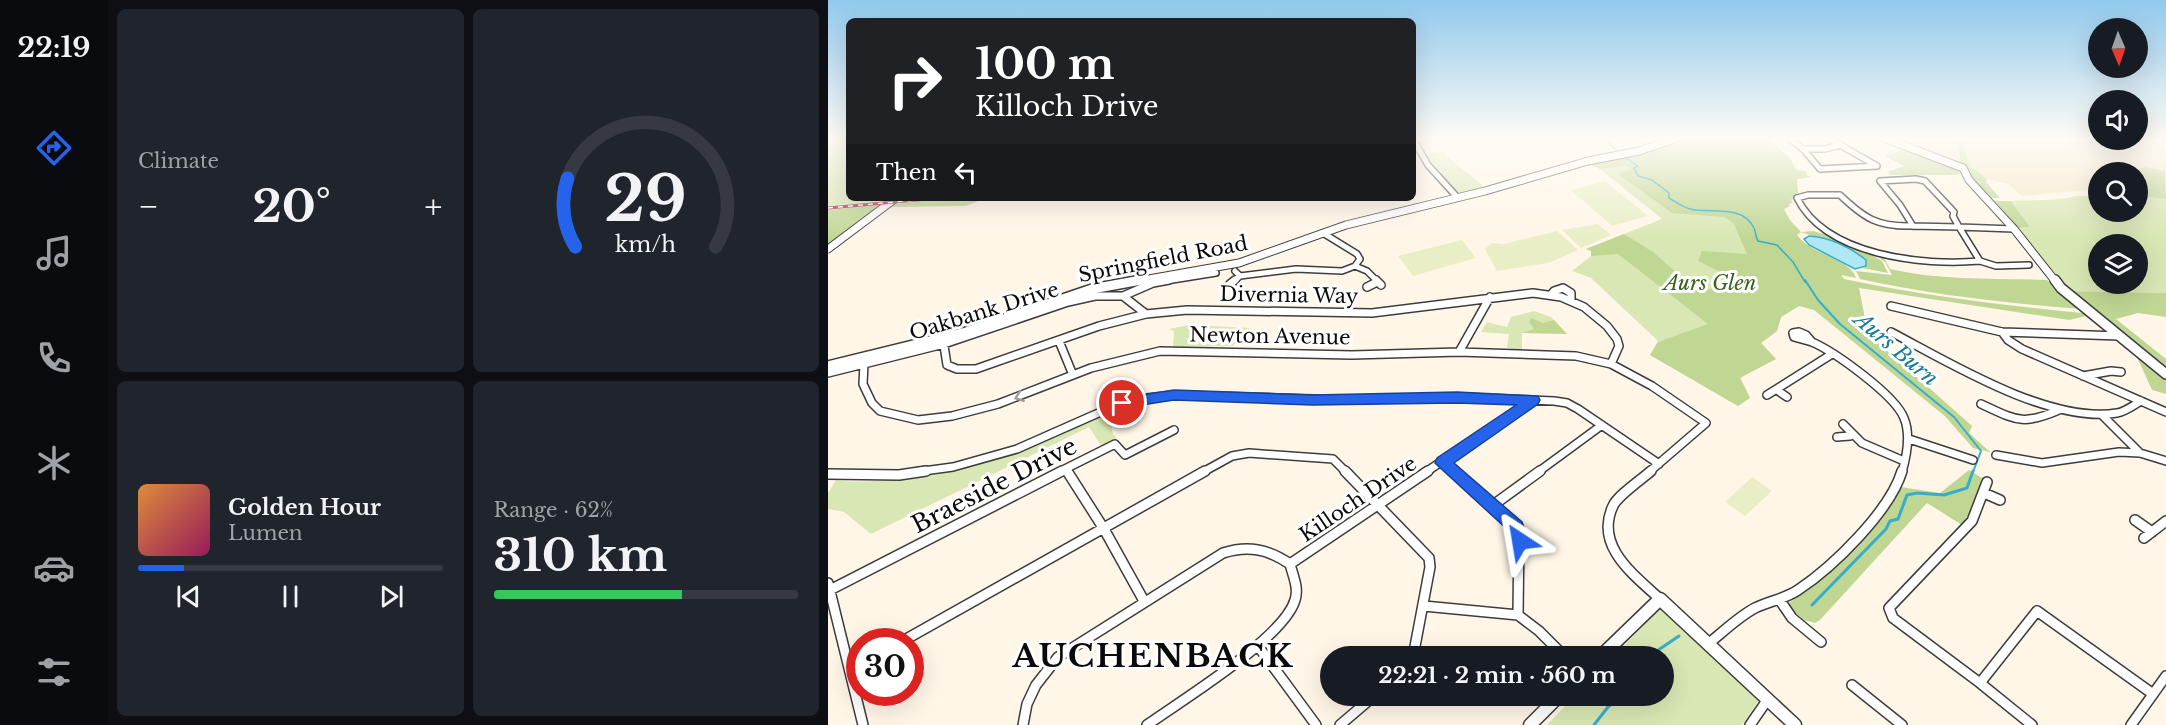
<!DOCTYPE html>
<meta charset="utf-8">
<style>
:root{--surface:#171b24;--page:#20242c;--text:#f1f3f6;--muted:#9ea1a6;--line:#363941;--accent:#2563eb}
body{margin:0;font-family:"Libre Baskerville",serif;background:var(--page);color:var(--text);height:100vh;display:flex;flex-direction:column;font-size:22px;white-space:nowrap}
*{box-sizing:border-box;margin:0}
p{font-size:20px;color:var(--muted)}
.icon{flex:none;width:33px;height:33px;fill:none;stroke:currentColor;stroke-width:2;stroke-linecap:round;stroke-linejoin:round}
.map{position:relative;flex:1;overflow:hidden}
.drawer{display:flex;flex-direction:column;gap:9px;padding:9px;background:#0d0f14;width:720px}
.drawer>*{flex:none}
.top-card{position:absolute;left:18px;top:18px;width:570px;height:183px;border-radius:9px;box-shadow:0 6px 24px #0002;background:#202124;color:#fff;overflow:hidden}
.needle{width:39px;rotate:178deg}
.controls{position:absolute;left:1260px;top:18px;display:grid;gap:12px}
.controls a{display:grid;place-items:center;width:60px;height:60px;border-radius:50%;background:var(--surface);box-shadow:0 6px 24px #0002;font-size:30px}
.speed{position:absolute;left:18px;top:628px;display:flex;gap:12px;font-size:30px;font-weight:700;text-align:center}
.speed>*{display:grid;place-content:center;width:78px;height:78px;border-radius:50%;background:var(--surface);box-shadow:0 6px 24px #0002;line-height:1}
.speed .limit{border:9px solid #d22;background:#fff;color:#111}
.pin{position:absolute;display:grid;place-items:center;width:51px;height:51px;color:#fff;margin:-26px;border:3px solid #fff;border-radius:50%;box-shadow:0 2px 6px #0007}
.me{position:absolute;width:66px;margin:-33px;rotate:327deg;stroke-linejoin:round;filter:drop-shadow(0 0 4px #0008)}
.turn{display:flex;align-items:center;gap:21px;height:126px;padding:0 30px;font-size:27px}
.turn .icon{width:78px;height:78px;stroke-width:2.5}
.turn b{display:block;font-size:42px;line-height:51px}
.then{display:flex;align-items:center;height:57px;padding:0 30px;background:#0003;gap:12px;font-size:22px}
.big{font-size:45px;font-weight:700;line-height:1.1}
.drawer .card{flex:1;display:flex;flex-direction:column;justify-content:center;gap:9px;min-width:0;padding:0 21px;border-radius:9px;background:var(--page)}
.drawer .dial{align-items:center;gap:0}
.dial svg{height:156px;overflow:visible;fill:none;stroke:var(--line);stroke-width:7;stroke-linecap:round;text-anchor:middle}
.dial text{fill:var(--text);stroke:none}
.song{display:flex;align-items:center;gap:18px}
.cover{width:72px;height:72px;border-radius:9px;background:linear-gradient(135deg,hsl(30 70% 55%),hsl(330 70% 35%))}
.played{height:6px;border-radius:3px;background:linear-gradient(90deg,var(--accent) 15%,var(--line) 15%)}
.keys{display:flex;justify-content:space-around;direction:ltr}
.heat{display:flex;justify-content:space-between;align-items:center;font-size:33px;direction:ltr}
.charge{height:9px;border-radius:4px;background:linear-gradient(90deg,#34c759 62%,var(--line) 0)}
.drawer .tiles{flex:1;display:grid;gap:9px;grid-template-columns:repeat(2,1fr)}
.trip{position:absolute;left:492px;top:646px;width:354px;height:60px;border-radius:30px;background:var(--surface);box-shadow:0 6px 24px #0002;font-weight:700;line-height:60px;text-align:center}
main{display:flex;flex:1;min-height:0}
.dock{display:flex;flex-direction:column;width:108px;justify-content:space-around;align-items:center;background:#090b0e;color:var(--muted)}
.dock .icon{width:42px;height:42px}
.dock .active{color:var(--accent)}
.dock b{font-size:27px;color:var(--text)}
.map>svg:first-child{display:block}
.farmland{fill:#f3e7ca}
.green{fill:#d9e7b4;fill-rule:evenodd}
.forest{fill:#c0d794}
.pitch{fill:#e9eec6}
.water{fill:#afe8f4;stroke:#37adca;stroke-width:1.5}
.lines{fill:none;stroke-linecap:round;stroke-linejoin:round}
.stream-far2{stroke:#37adca;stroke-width:1.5}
.stream-far1{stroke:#37adca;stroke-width:2}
.stream{stroke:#37adca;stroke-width:3}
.minor-far2-casing{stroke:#3d3d3d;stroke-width:8}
.minor-far1-casing{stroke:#3d3d3d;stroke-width:10}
.minor-casing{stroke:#3d3d3d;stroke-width:12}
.tertiary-far2-casing{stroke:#3d3d3d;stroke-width:9}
.tertiary-far1-casing{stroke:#3d3d3d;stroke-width:12}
.tertiary-casing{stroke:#3d3d3d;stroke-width:15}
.minor-far2{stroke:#fff;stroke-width:5}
.minor-far1{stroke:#fff;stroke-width:7}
.minor{stroke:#fff;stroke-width:9}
.tertiary-far2{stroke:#fff;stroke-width:7}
.tertiary-far1{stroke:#fff;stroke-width:9}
.tertiary{stroke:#fff;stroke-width:12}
.rail-casing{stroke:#b6274b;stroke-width:3}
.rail{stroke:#fff;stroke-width:1.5;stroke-dasharray:5;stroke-linecap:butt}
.oneway{stroke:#9d9d9d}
.route{fill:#2563eb;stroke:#184099;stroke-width:1.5}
.labels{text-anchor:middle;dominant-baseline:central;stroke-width:6;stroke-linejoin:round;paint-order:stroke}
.street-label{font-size:20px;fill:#0a0a0a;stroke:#fff}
.park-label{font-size:20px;font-style:italic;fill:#39601d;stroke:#fff}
.water-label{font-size:21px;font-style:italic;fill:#187a98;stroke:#fff}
.near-street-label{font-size:24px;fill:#0a0a0a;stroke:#fff}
.near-district-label{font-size:32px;font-weight:bold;letter-spacing:1.5px;fill:#0a0a0a;stroke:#fff}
</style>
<main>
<nav class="dock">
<b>22:19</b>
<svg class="icon active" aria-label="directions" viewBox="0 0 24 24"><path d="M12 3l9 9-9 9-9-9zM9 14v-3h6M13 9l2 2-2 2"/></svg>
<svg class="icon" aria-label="music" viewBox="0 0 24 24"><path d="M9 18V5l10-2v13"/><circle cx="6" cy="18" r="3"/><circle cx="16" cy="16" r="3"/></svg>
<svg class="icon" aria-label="phone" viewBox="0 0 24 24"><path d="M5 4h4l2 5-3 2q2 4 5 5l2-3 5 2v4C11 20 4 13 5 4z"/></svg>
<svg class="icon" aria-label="climate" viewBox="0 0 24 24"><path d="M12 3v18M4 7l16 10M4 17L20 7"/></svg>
<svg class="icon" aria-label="car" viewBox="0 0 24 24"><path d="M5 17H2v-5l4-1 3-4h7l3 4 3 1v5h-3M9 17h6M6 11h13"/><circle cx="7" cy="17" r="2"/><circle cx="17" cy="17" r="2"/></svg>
<svg class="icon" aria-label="filters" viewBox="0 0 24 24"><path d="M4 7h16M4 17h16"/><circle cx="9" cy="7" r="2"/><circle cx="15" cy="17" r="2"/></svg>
</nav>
<section class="drawer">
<div class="tiles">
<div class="card"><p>Climate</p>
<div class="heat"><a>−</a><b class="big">20°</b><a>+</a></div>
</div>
<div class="card dial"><svg viewBox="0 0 100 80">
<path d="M14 69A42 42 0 1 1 86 69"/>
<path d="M14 69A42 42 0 0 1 10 34" stroke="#2563eb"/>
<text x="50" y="56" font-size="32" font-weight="700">29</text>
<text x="50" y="72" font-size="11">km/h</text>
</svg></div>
<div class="card">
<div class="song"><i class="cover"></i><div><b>Golden Hour</b><p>Lumen</p></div></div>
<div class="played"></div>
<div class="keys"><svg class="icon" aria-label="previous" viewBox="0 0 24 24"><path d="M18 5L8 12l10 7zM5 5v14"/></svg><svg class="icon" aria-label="pause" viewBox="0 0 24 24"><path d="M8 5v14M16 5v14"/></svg><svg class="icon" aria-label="next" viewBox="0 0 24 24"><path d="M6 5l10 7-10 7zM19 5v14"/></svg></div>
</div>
<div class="card"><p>Range · 62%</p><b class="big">310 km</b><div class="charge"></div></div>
</div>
</section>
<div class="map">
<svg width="1338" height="725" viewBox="0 0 1338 725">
<rect width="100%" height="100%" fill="#fff6e8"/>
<path class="farmland" d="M1064,138h65l3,25z
M1133,138h137l34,8 6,4 19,-8 9,2v31l-1,-4 -24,-3 -9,4h-34v14l-11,4 -65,6 -14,-12 -21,-5 -17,-13z"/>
<path class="green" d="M0,138h21v60h65l-25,2 -61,46z
M856,138h83l23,20 6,12 7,1 -11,7 -18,45 80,64 4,1 10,46 104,92 -3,7 21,19 -17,-4 -28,-32 -131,-107 -15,-3 -18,11 -4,14 -16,12 15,16 -36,18 10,21 -12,8 -88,-51 8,-14 -67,-63 -19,-7 19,-15v-5l-5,-2 76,-30 -62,-50 -13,-6 58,-12z
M616,151l7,9 35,28 -26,6 -5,-3 -28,-36z
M1248,196h22v16h40v-16l28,3v94l-97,-2 -7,-6 -44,-57 12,-1 -19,-26c19,-1 49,0 65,-5zM1270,244h40v40h-40z
M706,311l17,6 16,17 -45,-1v17l-15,-2 2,-14 -28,-2 6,-10 20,5 4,-10z
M361,325l62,3v2l-10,3 -8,13 -60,1 1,-16 -5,-2z
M281,412l4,23h2l1,5 -14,7 -13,-20 -218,107 -27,-22 -16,-3v-16l8,-13c18,3 37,1 55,0 85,-6 142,-35 218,-68z
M834,607l97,93 -17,25h-195l28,-29h89v-39h-51z"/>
<path class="forest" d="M856,138h83l23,20 6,12 10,1 1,4 4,2 -14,2 1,14 -7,7 2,3 -4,1 1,2 -6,3 6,11 11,12 12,-1 31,9 38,21 6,12 -26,-5 4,-2c-17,-26 -39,-24 -65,-34l-4,3c13,19 54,24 59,43l-15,-3 3,4c79,17 158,26 238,34h10l-23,-22 97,2v24l-28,-4 -22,6 50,40v35l-14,-4 -16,-35 -50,-39 -17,4 -210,-32 9,46 104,92 -3,7 21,19 -17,-4 -28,-32 -131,-106 -15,-4 -18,11 -4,14 -16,12 15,16 -36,19 10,20 -12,8 -88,-51 8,-13 50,-18 -90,-70 -27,2v-5l-5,-2 38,-15 29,18 46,40 40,-11 -41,-20 4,-10 45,3 -13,-30 -9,-7 -53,-4 -54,-39 13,-5 -6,-4 -25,4 -13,-6 58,-12z
M1129,138h4l9,28 17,13 -1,3 14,16h-10l-30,-35z
M1076,147l50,19 6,6 -3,3h-66l-3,-3 16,-6 -19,-10 12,-4z
M1316,167l21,4 1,28 -28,-3v-24h-6z
M125,198h33l-20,8 -76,1 4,-3z
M1167,201h16l19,26 -12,1z
M54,205l-54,41v-36z
M1051,258h5l6,11c52,12 105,9 157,11l33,29c-74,-6 -148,-14 -220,-30l-4,-8 36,4 -7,-13z
M703,318l12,5 11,-3 13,14 -45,-1 12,-4 -5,-7z
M1141,470l13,8 -11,32 -9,15 -35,-22 -107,117 -5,3 -11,-3 -15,-13v-4c44,-31 83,-70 112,-116l39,6z"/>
<path class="pitch" d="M777,181l43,35 -36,10 -41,-36z
M770,224l13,11 -30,13 -19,-18z
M729,231l21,19 -30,13 -51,8 -12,-22 7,-6 12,1z
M634,240l14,18 -63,18 -15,-20z
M924,477l20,14 -27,25 -20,-14z"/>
<path class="water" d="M981,236c20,1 41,11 57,24v6l-11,3 -46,-24 -5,-6z"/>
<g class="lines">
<path class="stream-far2" d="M776,138l15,15
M795,156l15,10 -4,2 4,8 14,4 17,13v5c7,4 13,9 21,11 20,5 53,-5 64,19 2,4 1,8 4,13l19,4 16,17 12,20"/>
<path class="stream-far1" d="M977,280l13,20 22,24 114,93 27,34 -8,21"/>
<path class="stream" d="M984,605l74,-76 4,-8 8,-2 9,-24 10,-2 27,2 23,-7 6,-17
M820,657l31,-21
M766,725l14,-18 13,-11"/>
<defs>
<path id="minor-far2" d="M961,138l14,11 17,20 57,-3 -49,-28
M585,139l15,26 29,32
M975,149h22l15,-4
M1085,226c-35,1 -48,-7 -73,-31h-32l-11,3c29,58 126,68 183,63l-21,-34
M1085,226l-13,-21 -20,-24 36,-2 9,2 29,31 -1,4 6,11
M1085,226l46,1
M1131,227l55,2
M1152,261l16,5 33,-1
M527,266l12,5 11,11
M407,271l5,5 56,-7 46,2 13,-5 5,-7 -3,-5 -34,-21
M332,282l56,-9
M405,282l7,-6"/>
<path id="minor-far1" d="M548,280l5,5
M402,284l5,-4
M539,287l10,-5
M723,295l3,-4 9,-3 8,5v7
M295,296l30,-13 16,-3
M1063,306l111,26 117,4
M971,332l7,3 6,7 -18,-5 -1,-4z
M1063,332c59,31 158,92 226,81 8,-1 17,-8 24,-12
M1174,332l6,8 14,9 144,63
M115,339l4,26 10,4h19l123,-43 47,-12 41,-4 185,3 161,-20 28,4 23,10 23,19 10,13 2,7 -8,18
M231,341l14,34
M984,342c23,10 83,53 92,76 7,17 3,37 -2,54
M631,352l31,-55
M36,364l-1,20 9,19 8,8 38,9 34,-4 46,-12 93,-36 69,-17 192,4 107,-3 117,4 35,8 41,22 54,37 -57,49
M0,373l116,-29 124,-42 27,-6h28l23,18
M1255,376l28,-5 10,1
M949,390l10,7
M939,395l65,-41
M1153,404c35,16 41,22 78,6
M1275,416l37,37
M1015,424l19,19 42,18
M1009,437l13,-1
M1081,439l64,21
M1168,455l46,8 77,-11 21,1 26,8
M615,463l11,9
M238,470l2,2
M88,472l37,-5 64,-18 95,-42 35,-9 27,-3 174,5 109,-3 97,4 13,2 11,6 81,55
M231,472l56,-28 10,11 49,-25
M375,472l29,-16 17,-3 84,6 13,13
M598,472l107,-72
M710,472l64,-47"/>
<path id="minor" d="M239,471l37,58 40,72
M517,471l84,87 1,9 -17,90
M624,471l64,56 3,6 -1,82
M823,471c-9,8 -34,25 -38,35 -19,40 21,69 47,93
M0,474l71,1 27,-4
M1156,493l16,7
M664,506l48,-35
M1307,520l17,12
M1316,538l22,-17
M462,564l138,-93
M0,583l35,142
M0,591l234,-120
M951,599l13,19 29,24
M596,606l94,9 21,16 26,26
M73,642l304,-171
M880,644c15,-12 30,-27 47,-36 14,-7 30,-9 43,-18 35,-23 92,-79 104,-119
M430,646l58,79
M22,671l10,-6
M1152,683l-87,-65 -4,-10 83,-87 15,-39
M1024,685l50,40
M195,725l4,-21 9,-19 22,-28 165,-104c25,-8 45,-4 67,11 3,12 9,24 5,36 -11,38 -113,100 -148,125
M512,725l34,-29
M922,725l18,-26
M1204,725l-52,-42 57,-72 116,83
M1303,725l35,-49"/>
<path id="tertiary-far2" d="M1056,138l79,30 6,12 45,49 42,53
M0,249l68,-51
M304,282l107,-19 107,-38 139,-34 103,-30 51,-10 38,-13"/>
<path id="tertiary-far1" d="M1227,280l6,8 105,86
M0,366l138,-34 126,-43 49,-9"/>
<path id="tertiary" d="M772,657l60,-58 135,126
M702,725l29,-29"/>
</defs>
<use href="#minor-far2" class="minor-far2-casing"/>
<use href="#minor-far1" class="minor-far1-casing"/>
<use href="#minor" class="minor-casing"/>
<use href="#tertiary-far2" class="tertiary-far2-casing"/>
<use href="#tertiary-far1" class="tertiary-far1-casing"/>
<use href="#tertiary" class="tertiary-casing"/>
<use href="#minor-far2" class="minor-far2"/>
<use href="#minor-far1" class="minor-far1"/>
<use href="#minor" class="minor"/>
<use href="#tertiary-far2" class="tertiary-far2"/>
<use href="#tertiary-far1" class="tertiary-far1"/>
<use href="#tertiary" class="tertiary"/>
<defs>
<path id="rail" d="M0,208l112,-10"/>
</defs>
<use href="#rail" class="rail-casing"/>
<use href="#rail" class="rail"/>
</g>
<defs><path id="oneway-chevron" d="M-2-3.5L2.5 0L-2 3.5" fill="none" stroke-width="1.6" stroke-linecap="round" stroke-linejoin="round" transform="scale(1.5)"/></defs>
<use class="oneway" href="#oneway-chevron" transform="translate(191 397) rotate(160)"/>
<linearGradient id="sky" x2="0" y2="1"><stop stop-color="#91c9ed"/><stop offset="0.58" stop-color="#fffbf5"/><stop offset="1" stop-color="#fffbf5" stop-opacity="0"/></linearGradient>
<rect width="1338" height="239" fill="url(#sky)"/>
<path class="route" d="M346,390l138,5 145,-3 81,4 2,4 -2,4 -84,59 68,59 7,19 -2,6 -7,2 -6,-2 -5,-16 -74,-68 2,-5 79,-53 -59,-2 -145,2 -138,-5 -52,8 -7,-5 7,-5z"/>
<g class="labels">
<g class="street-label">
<text transform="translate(335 259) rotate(-11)">Springfield Road</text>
<text transform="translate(461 295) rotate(1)">Divernia Way</text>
<text transform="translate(156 311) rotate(-17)">Oakbank Drive</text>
<text transform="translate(442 336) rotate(1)">Newton Avenue</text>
<text transform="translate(530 499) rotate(-34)">Killoch Drive</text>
</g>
<g class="park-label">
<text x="882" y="283">Aurs Glen</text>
</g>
<g class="water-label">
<text transform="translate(1068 349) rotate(40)">Aurs Burn</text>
</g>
<g class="near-street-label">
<text transform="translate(166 485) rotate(-27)">Braeside Drive</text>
</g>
<g class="near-district-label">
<text x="325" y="656">AUCHENBACK</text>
</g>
</g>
</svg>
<div class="controls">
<a><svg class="needle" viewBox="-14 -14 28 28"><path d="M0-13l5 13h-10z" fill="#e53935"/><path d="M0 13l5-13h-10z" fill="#9ea1a6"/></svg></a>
<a><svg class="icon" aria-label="sound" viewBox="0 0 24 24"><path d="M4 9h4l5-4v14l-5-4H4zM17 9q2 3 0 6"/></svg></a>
<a><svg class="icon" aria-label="search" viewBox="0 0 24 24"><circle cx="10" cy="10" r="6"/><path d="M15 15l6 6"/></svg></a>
<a><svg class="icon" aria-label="layers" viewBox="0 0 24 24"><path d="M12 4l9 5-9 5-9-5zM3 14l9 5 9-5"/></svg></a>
</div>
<div class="speed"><div class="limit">30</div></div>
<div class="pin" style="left:294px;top:403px;background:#d93025"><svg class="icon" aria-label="arrive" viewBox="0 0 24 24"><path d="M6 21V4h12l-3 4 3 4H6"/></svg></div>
<svg class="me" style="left:692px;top:541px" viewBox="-20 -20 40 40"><path d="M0-17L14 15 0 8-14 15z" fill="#2563eb" stroke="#fff" stroke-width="4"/></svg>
<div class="trip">22:21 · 2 min · 560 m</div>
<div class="top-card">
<div class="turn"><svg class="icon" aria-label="right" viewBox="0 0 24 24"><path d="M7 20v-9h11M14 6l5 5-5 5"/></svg><div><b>100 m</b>Killoch Drive</div></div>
<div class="then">Then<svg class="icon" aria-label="left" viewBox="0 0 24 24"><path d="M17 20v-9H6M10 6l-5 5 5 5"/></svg></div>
</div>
</div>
</main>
